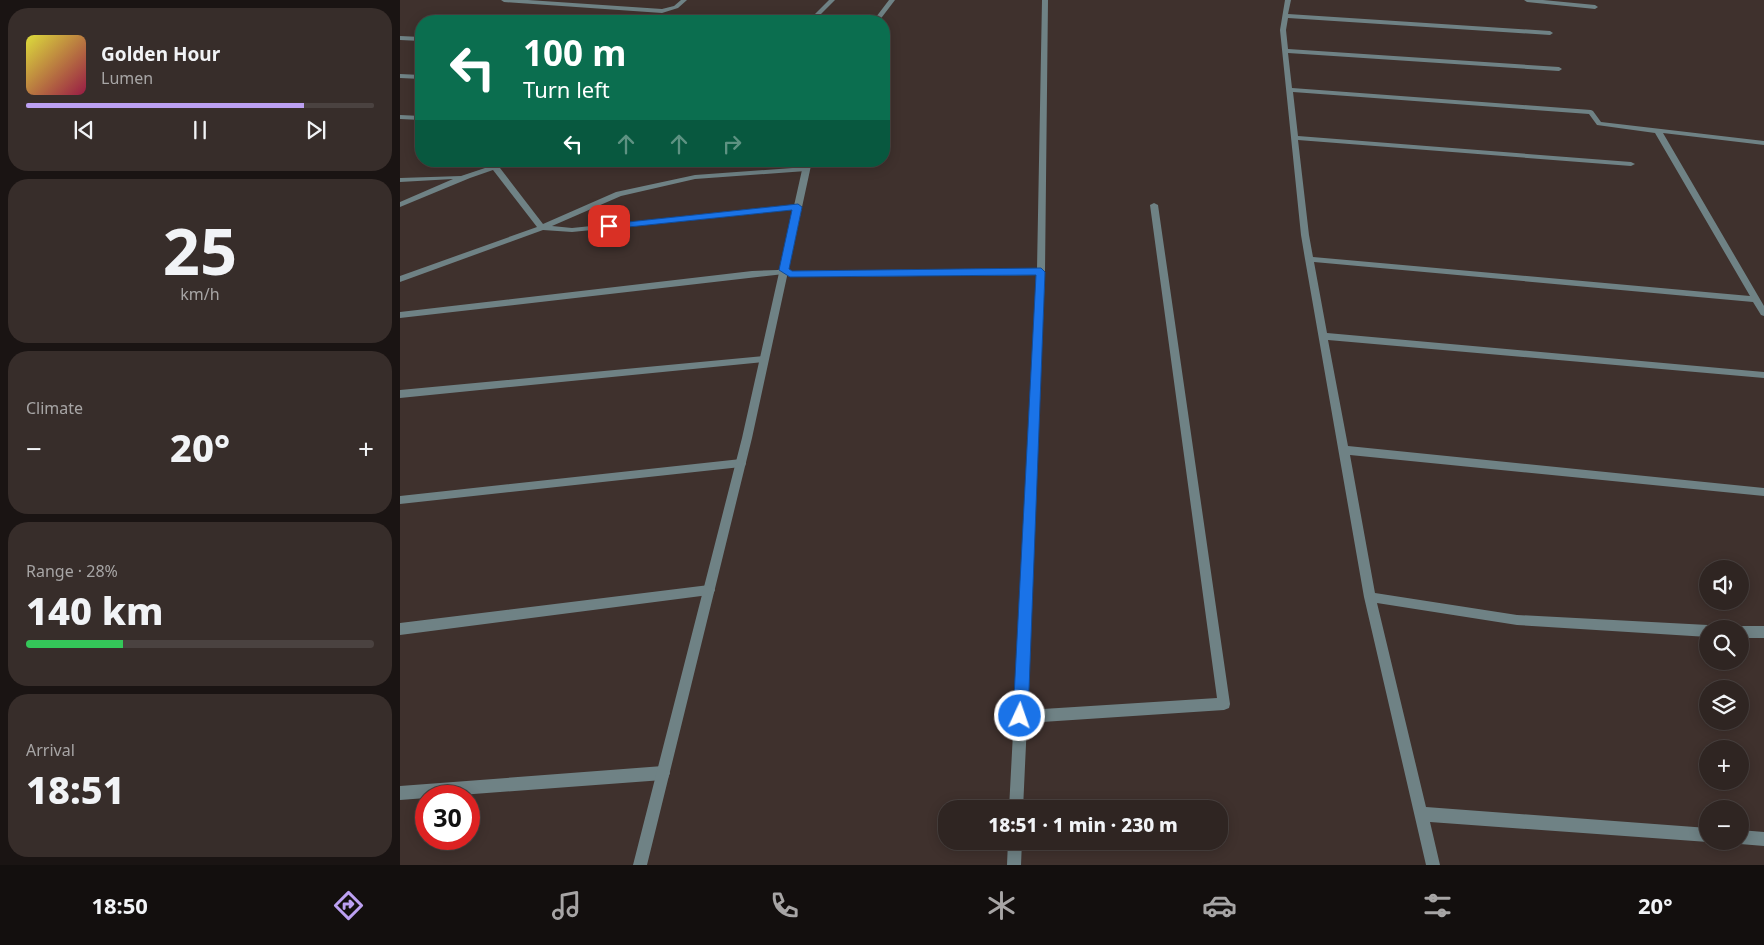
<!DOCTYPE html>
<meta charset="utf-8">
<style>
:root{--surface:#2f2522;--page:#372d2a;--text:#f1f3f6;--muted:#a7a5a5;--line:#4a4240;--accent:#bca0f2}
body{margin:0;font-family:"Noto Sans",sans-serif;background:var(--page);color:var(--text);height:100vh;display:flex;flex-direction:column;font-size:19px;white-space:nowrap}
*{box-sizing:border-box;margin:0}
p{font-size:16px;color:var(--muted)}
.icon{flex:none;width:28px;height:28px;fill:none;stroke:currentColor;stroke-width:2;stroke-linecap:round;stroke-linejoin:round}
.map{position:relative;flex:1;overflow:hidden}
.side{display:flex;flex-direction:column;gap:8px;padding:8px;background:#1a1413;width:400px}
.side>*{flex:none}
.guide{position:absolute;left:15px;top:15px;width:475px;height:152px;border-radius:20px;box-shadow:0 2px 12px #0003,0 0 0 1px var(--line);background:#0b6e4f;color:#fff;overflow:hidden}
.buttons{position:absolute;left:1299px;top:560px;display:grid;gap:10px}
.buttons a{display:grid;place-items:center;width:50px;height:50px;border-radius:50%;background:var(--surface);box-shadow:0 2px 12px #0003,0 0 0 1px var(--line);font-size:25px}
.speed{position:absolute;left:15px;top:785px;display:flex;gap:10px;font-size:25px;font-weight:700;text-align:center}
.speed>*{display:grid;place-content:center;width:65px;height:65px;border-radius:50%;background:var(--surface);box-shadow:0 2px 12px #0003,0 0 0 1px var(--line);line-height:1}
.speed .limit{border:8px solid #d22;background:#fff;color:#111}
.pin{position:absolute;display:grid;place-items:center;width:42px;height:42px;color:#fff;margin:-21px;border-radius:10px;box-shadow:0 2px 8px #0006}
.me{position:absolute;width:55px;margin:-28px;rotate:3deg;stroke-linejoin:round;filter:drop-shadow(0 0 4px #0008)}
.turn{display:flex;align-items:center;gap:18px;height:105px;padding:0 25px;font-size:22px}
.turn .icon{width:65px;height:65px;stroke-width:2.5}
.turn b{display:block;font-size:35px;line-height:42px}
.lanes{display:flex;align-items:center;height:48px;padding:0 25px;background:#0003;justify-content:center;gap:25px;direction:ltr}
.lanes .off{opacity:.35}
.big{font-size:38px;font-weight:800;line-height:1.1}
.side .tile{flex:1;display:flex;flex-direction:column;justify-content:center;gap:8px;min-width:0;padding:0 18px;border-radius:20px;background:var(--page)}
.side .dial{align-items:center;gap:0}
.dial b{font-size:65px;line-height:1}
.song{display:flex;align-items:center;gap:15px}
.cover{width:60px;height:60px;border-radius:8px;background:linear-gradient(135deg,hsl(60 70% 55%),hsl(340 70% 35%))}
.played{height:5px;border-radius:2px;background:linear-gradient(90deg,var(--accent) 80%,var(--line) 80%)}
.keys{display:flex;justify-content:space-around;direction:ltr}
.heat{display:flex;justify-content:space-between;align-items:center;font-size:28px;direction:ltr}
.charge{height:8px;border-radius:4px;background:linear-gradient(90deg,#34c759 28%,var(--line) 0)}
.trip{position:absolute;left:538px;top:800px;width:290px;height:50px;border-radius:20px;background:var(--surface);box-shadow:0 2px 12px #0003,0 0 0 1px var(--line);font-weight:800;line-height:50px;text-align:center}
.menu{display:flex;height:80px;justify-content:space-around;align-items:center;background:#130f0e;color:var(--muted)}
.menu .icon{width:35px;height:35px}
.menu .active{color:var(--accent)}
.menu b{font-size:22px;color:var(--text)}
main{display:flex;flex:1;min-height:0}
.map>svg:first-child{display:block}
.lines{fill:none;stroke-linecap:round;stroke-linejoin:round}
.minor{fill:#6f8285;fill-rule:evenodd}
.tertiary{fill:#6f8285;fill-rule:evenodd}
.route{fill:#1a73e8;stroke:#114b97}
</style>
<main>
<section class="side">
<div class="tile">
<div class="song"><i class="cover"></i><div><b>Golden Hour</b><p>Lumen</p></div></div>
<div class="played"></div>
<div class="keys"><svg class="icon" aria-label="previous" viewBox="0 0 24 24"><path d="M18 5L8 12l10 7zM5 5v14"/></svg><svg class="icon" aria-label="pause" viewBox="0 0 24 24"><path d="M8 5v14M16 5v14"/></svg><svg class="icon" aria-label="next" viewBox="0 0 24 24"><path d="M6 5l10 7-10 7zM19 5v14"/></svg></div>
</div>
<div class="tile dial"><b>25</b><p>km/h</p></div>
<div class="tile"><p>Climate</p>
<div class="heat"><a>−</a><b class="big">20°</b><a>+</a></div>
</div>
<div class="tile"><p>Range · 28%</p><b class="big">140 km</b><div class="charge"></div></div>
<div class="tile"><p>Arrival</p><b class="big">18:51</b></div>
</section>
<div class="map">
<svg width="1364" height="865" viewBox="0 0 1364 865">
<rect width="100%" height="100%" fill="#3f312d"/>
<g class="lines">
<path class="minor" d="M101,0h27l134,9 12,-3 7,-6h6l-9,8 -16,5 -158,-11z
M429,0h6l-21,21h-6z
M642,0h6l-3,272 -18,438 190,-12 -67,-493 4,-2 4,2 72,499 -1,4 -5,2 -197,13 -4,86h-14l28,-534 -247,2 -6,-3 -384,44v-6l352,-41 26,-1 6,-3 8,4 245,-2z
M885,0h6l-3,14 262,17 3,2 -3,2 -262,-17 -2,12 2,19 271,18 3,2 -3,2 -271,-18 4,35 299,22 2,1 8,11 163,19v4l-101,-12 101,173v10l-3,-1 -8,-13 -439,-40 13,71 437,39v6l-436,-38 20,106 416,42v8l-414,-41 25,138 142,22 191,10 5,4h-5v8l-191,-12 -140,-22 49,204 282,21v13h2l-2,1 -278,-20 10,43h-14l-62,-268 -59,-338 -4,-24 -21,-205zM893,92l296,22 8,11 58,8 95,163 -437,-39 -4,-22 -11,-95 333,26 4,-2 -4,-2 -333,-26z
M1124,0h19l52,5 3,2 -3,2 -68,-7z
M0,36l21,1v4l-21,-1z
M0,74l21,1v4l-21,-1z
M0,115l21,1v4l-21,-1z
M106,161h11l-17,7 43,56 73,-32 79,-17 111,-8 4,2 -4,2 -111,8 -74,17 -69,30 20,2 225,-23h3v4l-228,23 -29,-2 -143,52v-6l137,-49 -44,-57 -23,8 -70,29v-5l53,-23 -53,3v-4l61,-2z
M364,356l5,3 -5,3 -364,36v-8z
M341,459l4,1 1,3 -1,3 -4,1 -341,37v-8z
M309,585l4,1 2,4 -2,4 -4,1 -309,40v-12z
M1340,626h24v12h-24v-9h-5z
M263,766l5,2 2,5 -2,5 -5,2 -216,16h-21v2l-26,2v-14z
M1340,830l24,2v14l-24,-2 -5,-2 5,-1z
M608,841h14l-1,24h-14z"/>
<path class="tertiary" d="M489,0h6l-16,21h-6z
M404,161h8l-60,277 -105,427h-14l109,-427z"/>
</g>
<path class="route" d="M398,204l4,3 -13,62 3,2 249,-3 4,4 -17,444 -2,6 -6,2 -5,-2 -2,-6 23,-441 -246,2 -11,-7 13,-60 -183,19 -4,-3 4,-2z"/>
</svg>
<div class="buttons">
<a><svg class="icon" aria-label="sound" viewBox="0 0 24 24"><path d="M4 9h4l5-4v14l-5-4H4zM17 9q2 3 0 6"/></svg></a>
<a><svg class="icon" aria-label="search" viewBox="0 0 24 24"><circle cx="10" cy="10" r="6"/><path d="M15 15l6 6"/></svg></a>
<a><svg class="icon" aria-label="layers" viewBox="0 0 24 24"><path d="M12 4l9 5-9 5-9-5zM3 14l9 5 9-5"/></svg></a>
<a>+</a>
<a>−</a>
</div>
<div class="speed"><div class="limit">30</div></div>
<div class="pin" style="left:209px;top:226px;background:#d93025"><svg class="icon" aria-label="arrive" viewBox="0 0 24 24"><path d="M6 21V4h12l-3 4 3 4H6"/></svg></div>
<svg class="me" style="left:620px;top:716px" viewBox="-20 -20 40 40"><circle r="17" fill="#1a73e8" stroke="#fff" stroke-width="3"/><path d="M0-11L8 9 0 5-8 9z" fill="#fff"/></svg>
<div class="trip">18:51 · 1 min · 230 m</div>
<div class="guide">
<div class="turn"><svg class="icon" aria-label="left" viewBox="0 0 24 24"><path d="M17 20v-9H6M10 6l-5 5 5 5"/></svg><div><b>100 m</b>Turn left</div></div>
<div class="lanes"><svg class="icon" aria-label="left" viewBox="0 0 24 24"><path d="M17 20v-9H6M10 6l-5 5 5 5"/></svg><svg class="icon off" aria-label="ahead" viewBox="0 0 24 24"><path d="M12 20V5M6 11l6-6 6 6"/></svg><svg class="icon off" aria-label="ahead" viewBox="0 0 24 24"><path d="M12 20V5M6 11l6-6 6 6"/></svg><svg class="icon off" aria-label="right" viewBox="0 0 24 24"><path d="M7 20v-9h11M14 6l5 5-5 5"/></svg></div>
</div>
</div>
</main>
<nav class="menu">
<b>18:50</b>
<svg class="icon active" aria-label="directions" viewBox="0 0 24 24"><path d="M12 3l9 9-9 9-9-9zM9 14v-3h6M13 9l2 2-2 2"/></svg>
<svg class="icon" aria-label="music" viewBox="0 0 24 24"><path d="M9 18V5l10-2v13"/><circle cx="6" cy="18" r="3"/><circle cx="16" cy="16" r="3"/></svg>
<svg class="icon" aria-label="phone" viewBox="0 0 24 24"><path d="M5 4h4l2 5-3 2q2 4 5 5l2-3 5 2v4C11 20 4 13 5 4z"/></svg>
<svg class="icon" aria-label="climate" viewBox="0 0 24 24"><path d="M12 3v18M4 7l16 10M4 17L20 7"/></svg>
<svg class="icon" aria-label="car" viewBox="0 0 24 24"><path d="M5 17H2v-5l4-1 3-4h7l3 4 3 1v5h-3M9 17h6M6 11h13"/><circle cx="7" cy="17" r="2"/><circle cx="17" cy="17" r="2"/></svg>
<svg class="icon" aria-label="filters" viewBox="0 0 24 24"><path d="M4 7h16M4 17h16"/><circle cx="9" cy="7" r="2"/><circle cx="15" cy="17" r="2"/></svg>
<b>20°</b>
</nav>
